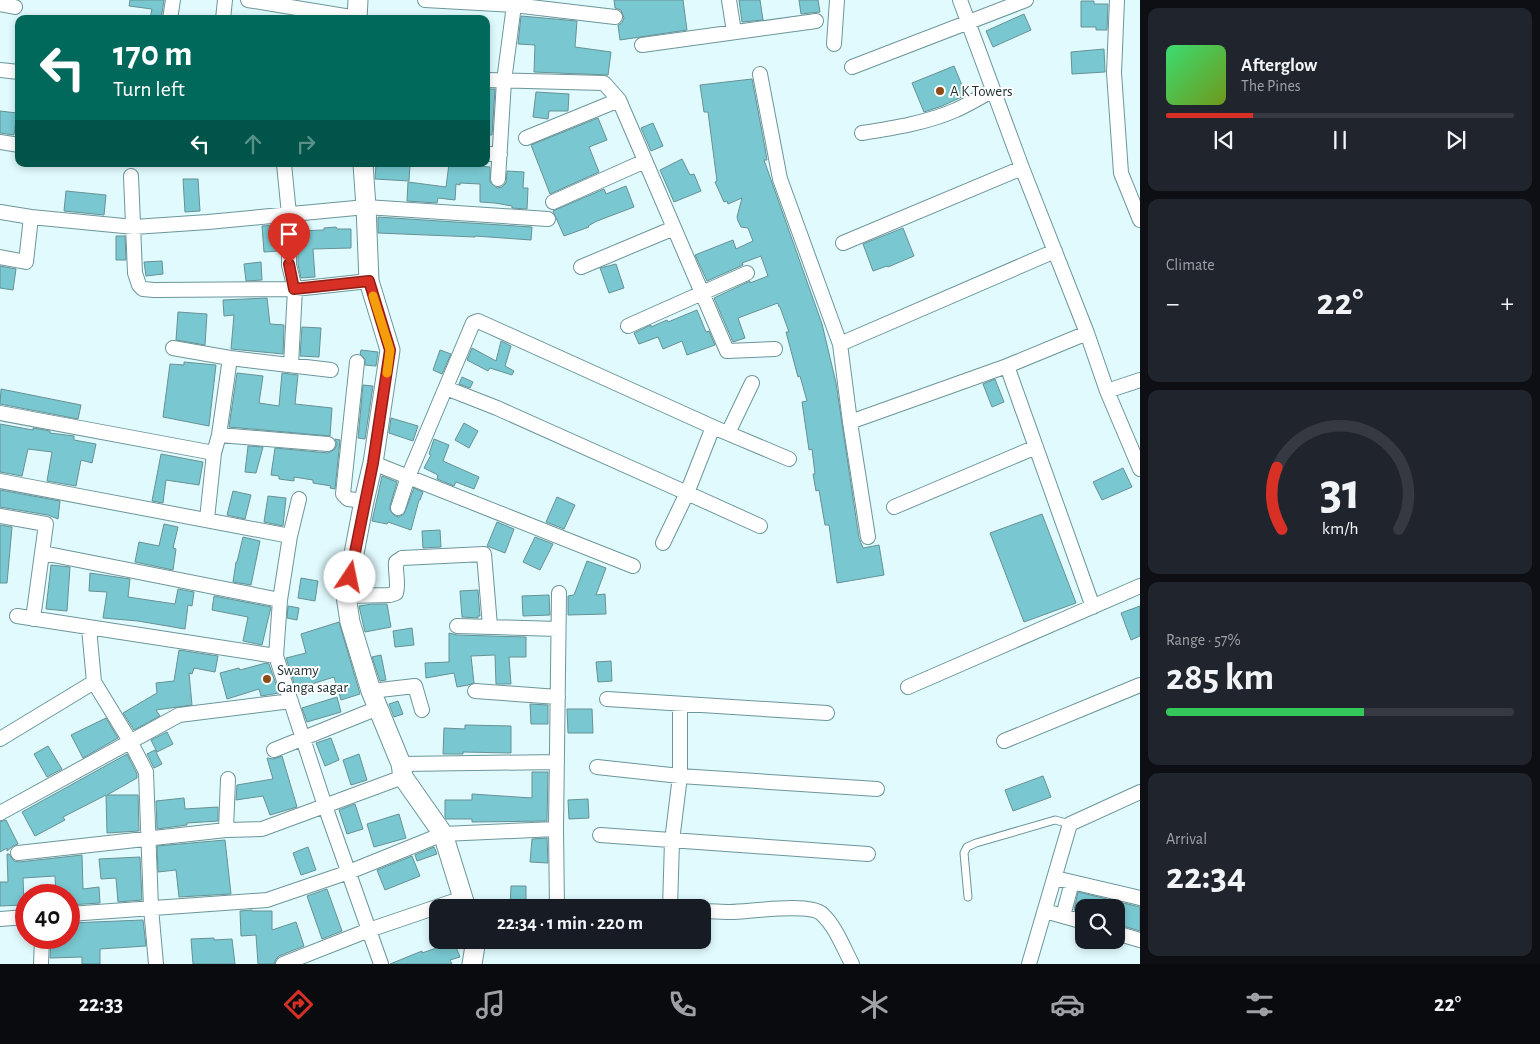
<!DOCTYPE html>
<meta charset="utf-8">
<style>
:root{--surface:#171b24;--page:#20242c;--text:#f1f3f6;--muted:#9ea1a6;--line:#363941;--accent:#d93025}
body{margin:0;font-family:"Alegreya Sans",sans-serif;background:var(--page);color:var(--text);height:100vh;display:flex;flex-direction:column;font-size:19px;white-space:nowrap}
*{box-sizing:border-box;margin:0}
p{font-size:16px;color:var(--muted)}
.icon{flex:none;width:28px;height:28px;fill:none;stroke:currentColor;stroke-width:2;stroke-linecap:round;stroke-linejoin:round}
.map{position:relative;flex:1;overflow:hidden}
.details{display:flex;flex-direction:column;gap:8px;padding:8px;background:#0d0f14;width:400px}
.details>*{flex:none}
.banner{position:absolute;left:15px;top:15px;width:475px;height:152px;border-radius:10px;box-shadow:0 2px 8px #0003;background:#00695c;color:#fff;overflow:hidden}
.controls{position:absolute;left:1075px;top:899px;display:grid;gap:10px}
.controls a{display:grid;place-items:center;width:50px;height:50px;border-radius:10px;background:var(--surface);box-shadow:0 2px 8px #0003;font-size:25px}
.speed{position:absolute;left:15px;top:884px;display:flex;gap:10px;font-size:25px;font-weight:700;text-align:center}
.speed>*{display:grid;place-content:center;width:65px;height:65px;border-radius:50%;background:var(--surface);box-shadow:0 2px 8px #0003;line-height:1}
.speed .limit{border:8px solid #d22;background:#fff;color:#111}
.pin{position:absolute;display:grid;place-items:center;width:42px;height:42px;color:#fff;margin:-51px -21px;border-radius:50% 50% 50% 0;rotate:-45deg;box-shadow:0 0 5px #0007}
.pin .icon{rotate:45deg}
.me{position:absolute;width:55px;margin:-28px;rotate:11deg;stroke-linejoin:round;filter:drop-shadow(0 0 4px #0008)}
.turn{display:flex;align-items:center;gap:18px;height:105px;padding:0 15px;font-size:22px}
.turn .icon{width:65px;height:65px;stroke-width:2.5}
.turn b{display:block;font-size:35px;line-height:42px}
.lanes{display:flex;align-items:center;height:48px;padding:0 15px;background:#0003;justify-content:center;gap:25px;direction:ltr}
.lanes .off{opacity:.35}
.big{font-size:38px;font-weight:600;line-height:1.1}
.details .tile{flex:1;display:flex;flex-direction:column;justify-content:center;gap:8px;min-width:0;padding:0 18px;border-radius:10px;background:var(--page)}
.details .dial{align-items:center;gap:0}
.dial svg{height:130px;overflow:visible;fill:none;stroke:var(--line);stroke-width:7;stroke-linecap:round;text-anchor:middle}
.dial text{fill:var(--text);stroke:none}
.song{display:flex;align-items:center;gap:15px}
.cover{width:60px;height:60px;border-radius:8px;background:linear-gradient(135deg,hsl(140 70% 55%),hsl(80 70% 35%))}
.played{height:5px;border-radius:2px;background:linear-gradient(90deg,var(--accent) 25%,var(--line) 25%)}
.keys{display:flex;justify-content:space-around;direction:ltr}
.heat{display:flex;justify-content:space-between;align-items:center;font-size:28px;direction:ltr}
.charge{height:8px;border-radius:4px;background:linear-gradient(90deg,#34c759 57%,var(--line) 0)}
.trip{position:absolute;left:429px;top:899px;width:282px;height:50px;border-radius:10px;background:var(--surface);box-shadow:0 2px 8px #0003;font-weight:600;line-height:50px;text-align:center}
.tabs{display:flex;height:80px;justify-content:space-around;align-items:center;background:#090b0e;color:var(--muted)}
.tabs .icon{width:35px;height:35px}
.tabs .selected{color:var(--accent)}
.tabs b{font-size:22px;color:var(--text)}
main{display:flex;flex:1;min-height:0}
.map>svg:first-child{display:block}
.building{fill:#79c8d1;stroke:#679195}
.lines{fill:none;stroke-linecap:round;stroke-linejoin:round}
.lane-casing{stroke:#6c969a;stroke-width:9}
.street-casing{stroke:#6c969a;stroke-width:16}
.secondary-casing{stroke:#6c969a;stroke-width:21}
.lane{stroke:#fff;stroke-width:7}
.street{stroke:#fff;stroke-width:14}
.secondary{stroke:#fff;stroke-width:19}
.route-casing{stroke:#8d1f18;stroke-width:12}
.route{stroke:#d93025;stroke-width:9}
.slow{stroke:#f59e0b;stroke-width:9}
.poi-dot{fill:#8c4b17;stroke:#fff;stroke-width:2}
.labels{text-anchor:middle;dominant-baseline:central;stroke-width:4;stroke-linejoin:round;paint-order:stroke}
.poi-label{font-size:15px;fill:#203133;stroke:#fff;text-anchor:start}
</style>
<main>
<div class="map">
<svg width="1140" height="964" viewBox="0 0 1140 964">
<rect width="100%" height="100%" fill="#e0fafd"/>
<path class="building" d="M130,0h34l-3,19h-11l2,-10 -23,-3z
M614,0h69l4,30 -67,10 -2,-15 4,-2 2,-5 -3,-8 -6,-2z
M739,0h21l3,20 -21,2z
M799,0h19l2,12 -19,2z
M1081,1h13v3h14l-1,26h-11v-3h-15z
M1024,14l7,16 -38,17 -7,-16z
M521,16l56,5 -2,26 36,5 -3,23 -74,-3 1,-27 -17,-1z
M1104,49l1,23 -33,2 -1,-22z
M954,66l12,29 -24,11 -18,6 -12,-29z
M752,79l13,69 2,12h-3l58,164 14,59 23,155 4,10 16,-3 5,30 -47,8 -8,-58h-4l-6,-35 -3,1 -3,-17h2l-3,-25 -3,1 -7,-48 5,-1 -7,-25 -2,1 -12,-45h3l-9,-25h-1l-1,-4 -40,15 7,20 -12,4 -19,-44 36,-17v2l18,-7 -7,-20 -19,7 1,2 -36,16 -12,-26 38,-15 3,9 17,-8 -5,-13 -7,-1 -3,-6 -1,-4 5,-19 -14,6 -1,-3 -3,1 -9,-20 2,-1 -9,-69h-4l-4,-27z
M486,89h9l-3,46h-6z
M536,92l33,2 -1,17h-19l-1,8 -15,-2z
M0,111l17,2 -3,22 -14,-2z
M598,118l9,22 -18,7 10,25 -49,22 -19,-49z
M653,123l10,23 -12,5 -10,-23z
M682,159l8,16 4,-1 7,17 -27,11 -14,-32z
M376,164h34l-1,17 -34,-2z
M449,164l41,3v15l7,6 5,-1 4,-4 1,-12 17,1 -1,16h5l-1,21 -15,-1v-2l-17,-3 -15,-1v-18l-20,-1v2l-4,-1 -1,16 -17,-2 -1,5 -30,-2 1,-19 38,5z
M183,179h15l2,32 -15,1z
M626,186l8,21 -37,14 -9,5 1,1 -25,9 -11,-25 51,-22 2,5z
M66,191l40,4 -2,20 -40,-4z
M378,217l154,10 -1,13 -56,-4v1l-97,-4z
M280,225v26l-16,1 -2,-26z
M336,227l1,2h14v19l-38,1 2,28 -14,1 -3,-14v-33l26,-1v-2z
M903,228l11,28 -26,11 -1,-1 -14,5 -10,-27z
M116,236h9l1,24h-10z
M162,261l1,13 -17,2 -2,-14z
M261,262l1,18 -16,1 -2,-17z
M616,264l8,24 -15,5 -9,-25z
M0,266l16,3 -3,21 -13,-2z
M267,298l3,26 14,1 -1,29 -52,-5 3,-34 -10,1 -1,-16z
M697,310l9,22 3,-1 6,14 -28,10 -5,-14 -19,8 -5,-12 -19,7 -5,-11 17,-8v2l16,-7 1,2z
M178,312l29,2 -2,31 -29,-5z
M302,327l19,1 -2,29 -19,-1z
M501,341l10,5 -6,20 9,5 -2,4 -22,-7 -2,3 -21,-11 5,-12 24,13z
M361,350l17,2 -2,14 -11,-1v-6l-5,-5z
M440,350l11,4 -9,20 -9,-4z
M184,362l32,3 -7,61 -46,-9 7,-53 14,1z
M237,373l26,3 -4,27 20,3 3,-33 16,2 -3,29 37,4 -2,28 -101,-9z
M462,377l11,5 -3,6 -11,-4z
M995,379l9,23 -12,5 -9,-23z
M363,385l10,1 -8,53 -7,-1z
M1,389l80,16 -3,14 -78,-15z
M391,418l27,8 -5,15 -24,-8z
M464,423l14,8 -9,17 -14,-8z
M0,424l33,6v-2l17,3v2l24,3v4l22,4 -4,19 -11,-3 -5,26 -29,-5 5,-29 -24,-3 -6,27 -22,-4z
M335,439l5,1 -5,49 -5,-1 1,-2 -18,-3v-3l-19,-3v4l-15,-2v-3l-8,-1 4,-27 53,5 7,-4 2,-5z
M434,439l15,6 -6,16 36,16 -5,12 -18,-7 -2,4 -17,-7 1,-4 -14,-7 7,-13 -2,-1z
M248,446l15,1 -7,26 -11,-1z
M161,454l42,8 -4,23 -33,-5 -3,23 -11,-2z
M1123,468l9,19 -30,13 -9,-18z
M382,476l15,6 -7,24v4l5,6 4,1 5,-3 10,-26 9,4 -3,8h-1l-8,30 -23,-8 -1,2 -15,-3z
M0,490l60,11 -2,18 -10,-4 -48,-8z
M233,491l18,4 -6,24 -18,-4z
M268,496l18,2 -3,28 -19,-4z
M557,497l18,8 -11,24 -18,-7z
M1042,514l34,89 -52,19 -34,-89z
M497,522l17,7 -9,24 -18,-7z
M164,524l14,3 -5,21 3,1 -3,21 -38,-8 4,-20 20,4z
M0,525l12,2 -5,56h-7z
M440,530l1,17 -18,1 -1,-17z
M243,537l17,4 -9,44 -18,-3 3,-20h1z
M535,537l18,7 -13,26 -17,-8z
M587,561l19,7 -10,27 9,-1 1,20 -38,1v-19l6,-1z
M51,565l19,2 -3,44 -21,-2z
M90,573l40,6 -2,18 47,7 3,-15 16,3 -2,14 -4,-1 -3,24 -47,-8 -35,-3 4,-26 -18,-1z
M301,578l17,3 -3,20 -17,-3z
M478,590l2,26h-2v2l-16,-1 -2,-26z
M549,595l1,20 -27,1 -1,-20z
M214,596l57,11 -9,38 -19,-4 5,-24 -36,-7z
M372,604h15l4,23 -26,5 -6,-26z
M288,606l11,2 -2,12 -10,-2z
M1140,606v30l-9,4 -10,-27z
M339,622l21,72 -19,6 -7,-23 -38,12 -10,-31 20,-5 -5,-19z
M412,628l2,17 -19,2 -2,-16z
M449,633l8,2 69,2v20h-17l2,27h-15l-1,-29 -24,1 3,27 -6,2 -11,2 -3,-14 -28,5 -1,-15 24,-1z
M179,650l39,6 -3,16 -21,-4 -2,6 -3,-1 3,32 -36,5 4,6 -26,14 -11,-17 34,-20 -1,-10 18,-2z
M381,655l5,25 -6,1 -8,-24z
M611,661l1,20 -14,1 -2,-20z
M266,663l3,1 10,29 -18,3 -2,-7 -32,10 -7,-26 19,-5 1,2z
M337,697l4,15 -34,10 -5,-14z
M398,701l5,13 -9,3 -5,-13z
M530,704l18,1v19h-17z
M567,709h25l1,24h-25z
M106,718l12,20 -35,20 -12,-23z
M465,725l46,1v27l-48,-1v2h-20l1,-26 21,1z
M167,732l6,12 -16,8 -6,-12z
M331,738l8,22 -14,6 -9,-23z
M48,746l14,23 -15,8 -13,-23z
M155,750l7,14 -8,4 -7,-14z
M127,754l10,20v4l-30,17h31l1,36 -32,2 -1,-38 -43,22 2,3 -30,16 -13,-24z
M359,754l8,26 -16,5 -8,-25z
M282,756l15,51 -27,8 -7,-19 -27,4 1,-15 36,-6 -6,-21 6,1z
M532,772h16l-1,49 -75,1v-3h-26l-1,-2v-17h27v-6l60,4z
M1043,776l8,21 -38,14 -8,-21z
M184,798l1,11 33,-2v14l-31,2v2l-30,4 -1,-28z
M588,799l1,19 -20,1 -1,-19z
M355,804l8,25 -16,5 -8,-24z
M399,814l7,24 -32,9 -7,-23z
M6,820l12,24 -5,2 -6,5v-3l-7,4v-30z
M547,838l1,25 -18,-1 2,-23z
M225,840l6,54 -52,3 -3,-27 -18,2 -1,-26z
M308,847l8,23 -15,5 -8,-22z
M434,847l3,7 -20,7 -2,-6z
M7,854h2l5,7 5,1 63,-7 1,34 16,-2 1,16 -31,2v-10h-13l-1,-19 -32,2 1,27 -24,1v-24h8z
M412,856l8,20 -35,14 -8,-20z
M140,857l2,43 -24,2 -2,-24 -15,1 -2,-20z
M511,886h15v22h-16z
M327,889l15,42 -20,8 -15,-43z
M1078,892l62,15v24l-24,-7v-16h-32v5l-10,-3z
M252,910v1h20v19l24,-8 8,24 -25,10 -3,3 -2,5h-16l-2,-29 -15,1 -1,-25z
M143,920l3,26 -46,3v15h-18v-7l-32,1 1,-20h18v-15z
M214,938v2l18,-1 3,25h-42l-2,-25z
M454,942l6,15 -10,3 2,4h-62l32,-13v2z"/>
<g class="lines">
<defs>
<path id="lane" d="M968,897l-4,-44 3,-6 9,-4 79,-23 15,4"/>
<path id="street" d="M248,0l109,18
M425,0l89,5 101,12
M729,0l5,32
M960,0l62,168 65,165 20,58 33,78
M1117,0l-3,73 7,100 19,47
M0,4l15,3
M170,19l3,-19
M223,19l2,-19
M834,44l3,-44
M642,45l174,-24
M852,67l174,-67
M0,70l19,2
M760,74l20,105 60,165 10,78 18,115
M486,80l118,3 15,17 108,251 48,-2
M862,133c32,-5 64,-10 94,-23 13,-6 25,-13 37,-20
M526,138l93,-38
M0,142l19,3
M486,154h14
M284,164l5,50v51l6,24 -4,76
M131,176l4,97 4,12 4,4 11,1 141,-1 74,-8
M498,179l6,-98 10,-76
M553,202l92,-41
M0,212l31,5 103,10 74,-5 158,-15 182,12
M843,243l179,-75
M0,257l26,5 5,-45
M581,267l93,-39
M628,326l119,-53
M840,344l215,-93
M173,348l57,10 101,12
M357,362l-14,132 5,5 16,2
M1007,366l86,241
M1107,391l33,-11
M0,413l214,40
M850,422l157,-56 80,-33
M713,427l76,32
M728,433l24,-50
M219,435l109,9
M373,463l260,103
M0,481l290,55
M299,499l-9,37 -10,64 -4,56 49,150 56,158
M894,507l142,-60
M398,508l10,-31 65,-154 5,-2 235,106 -26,66 -190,-85 -51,-20
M0,516l46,8 -13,95
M207,519l7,-66 5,-18 11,-77
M663,543l24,-50 73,33
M43,553l237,47
M346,596l44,-1 6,-2c3,-9 -1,-21 0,-31l6,-4 82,-4 6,72
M17,616l259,40
M457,626l101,3
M89,628l5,54 36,59 16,31 5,136 5,56
M908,687l232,-101
M371,691l44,-5 7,24
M475,691l83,6
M607,699l220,14
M0,739l94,-57
M1004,741l136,-56
M274,750l104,-42
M401,764l156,-2
M597,767l83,9 197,13
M0,813l179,-98 112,-14
M226,830l2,-51
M600,835l268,19
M18,853l208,-23 36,-1 141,-52
M1055,878l85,20
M557,908l-1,-79 3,-236
M670,908l2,-67 8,-65v-72
M702,911c10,0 19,1 28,1 19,0 79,-10 92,2 14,13 21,33 30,50
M1045,911l39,11
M69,914l198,-14 82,-28 94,-38 113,-5
M1063,916l9,-34
M0,919l26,-2
M1116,933l24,7
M41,964l1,-26
M283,964l86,-34 94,-32
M1029,964l41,-140 70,-32"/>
<path id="secondary" d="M357,19l1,-19
M363,164l3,43 3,74 21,69 -17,113 -9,38 -18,95 4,26 21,69 30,73 2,13 40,57 23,74
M472,964l4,-24"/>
</defs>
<use href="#lane" class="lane-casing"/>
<use href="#street" class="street-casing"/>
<use href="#secondary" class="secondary-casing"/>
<use href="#lane" class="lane"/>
<use href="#street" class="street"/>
<use href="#secondary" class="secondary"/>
</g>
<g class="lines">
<defs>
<path id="route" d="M289,264l5,25 75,-8 21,69 -17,113 -23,114"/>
</defs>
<use href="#route" class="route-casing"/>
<use href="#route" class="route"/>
<path class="slow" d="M373,296l17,54 -3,23"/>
</g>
<g class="poi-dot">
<circle cx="940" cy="91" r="5"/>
<circle cx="267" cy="679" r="5"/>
</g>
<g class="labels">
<g class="poi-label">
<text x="950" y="91">A K Towers</text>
<text x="277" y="670">Swamy<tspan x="277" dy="17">Ganga sagar</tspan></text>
</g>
</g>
</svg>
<div class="controls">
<a><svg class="icon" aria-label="search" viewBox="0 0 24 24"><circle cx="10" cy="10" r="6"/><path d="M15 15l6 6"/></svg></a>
</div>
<div class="speed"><div class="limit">40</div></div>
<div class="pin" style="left:289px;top:264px;background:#d93025"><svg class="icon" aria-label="arrive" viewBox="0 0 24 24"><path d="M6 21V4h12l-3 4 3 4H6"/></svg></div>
<svg class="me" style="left:350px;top:577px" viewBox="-20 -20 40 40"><circle r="19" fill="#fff"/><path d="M0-13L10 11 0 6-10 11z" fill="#d93025"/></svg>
<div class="trip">22:34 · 1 min · 220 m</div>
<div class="banner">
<div class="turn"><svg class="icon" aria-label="left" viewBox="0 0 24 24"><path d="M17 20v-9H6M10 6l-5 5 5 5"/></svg><div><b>170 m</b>Turn left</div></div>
<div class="lanes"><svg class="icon" aria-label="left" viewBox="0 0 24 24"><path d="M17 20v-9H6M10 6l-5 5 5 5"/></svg><svg class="icon off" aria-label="ahead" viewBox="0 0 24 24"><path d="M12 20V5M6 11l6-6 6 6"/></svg><svg class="icon off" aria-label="right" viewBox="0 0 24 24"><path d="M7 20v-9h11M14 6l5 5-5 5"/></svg></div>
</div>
</div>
<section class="details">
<div class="tile">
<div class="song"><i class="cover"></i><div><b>Afterglow</b><p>The Pines</p></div></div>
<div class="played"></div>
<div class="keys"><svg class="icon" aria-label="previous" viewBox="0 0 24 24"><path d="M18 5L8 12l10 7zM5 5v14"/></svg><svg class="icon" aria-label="pause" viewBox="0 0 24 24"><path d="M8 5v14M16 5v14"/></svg><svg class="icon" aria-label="next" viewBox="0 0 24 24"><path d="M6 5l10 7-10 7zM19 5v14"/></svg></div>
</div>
<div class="tile"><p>Climate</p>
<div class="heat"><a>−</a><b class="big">22°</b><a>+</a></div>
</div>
<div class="tile dial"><svg viewBox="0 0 100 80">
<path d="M14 69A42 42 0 1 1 86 69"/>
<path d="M14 69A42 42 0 0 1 11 31" stroke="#d93025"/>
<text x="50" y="56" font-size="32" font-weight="700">31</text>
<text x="50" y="72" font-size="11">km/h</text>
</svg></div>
<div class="tile"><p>Range · 57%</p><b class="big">285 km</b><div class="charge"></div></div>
<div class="tile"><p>Arrival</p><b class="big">22:34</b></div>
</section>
</main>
<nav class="tabs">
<b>22:33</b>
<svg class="icon selected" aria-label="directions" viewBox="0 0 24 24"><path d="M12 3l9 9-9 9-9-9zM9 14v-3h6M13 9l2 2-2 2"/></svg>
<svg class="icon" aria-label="music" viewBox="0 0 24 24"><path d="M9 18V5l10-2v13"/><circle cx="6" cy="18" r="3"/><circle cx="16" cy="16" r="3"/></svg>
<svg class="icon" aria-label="phone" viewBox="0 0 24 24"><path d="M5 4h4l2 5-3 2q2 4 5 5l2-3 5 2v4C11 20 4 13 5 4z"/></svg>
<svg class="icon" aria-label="climate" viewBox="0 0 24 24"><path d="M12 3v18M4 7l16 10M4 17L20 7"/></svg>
<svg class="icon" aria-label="car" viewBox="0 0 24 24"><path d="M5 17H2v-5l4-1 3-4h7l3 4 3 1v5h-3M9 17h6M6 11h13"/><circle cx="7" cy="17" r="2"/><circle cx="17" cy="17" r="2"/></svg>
<svg class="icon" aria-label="filters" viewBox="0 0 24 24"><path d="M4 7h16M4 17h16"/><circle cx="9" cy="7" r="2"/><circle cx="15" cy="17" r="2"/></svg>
<b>22°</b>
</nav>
